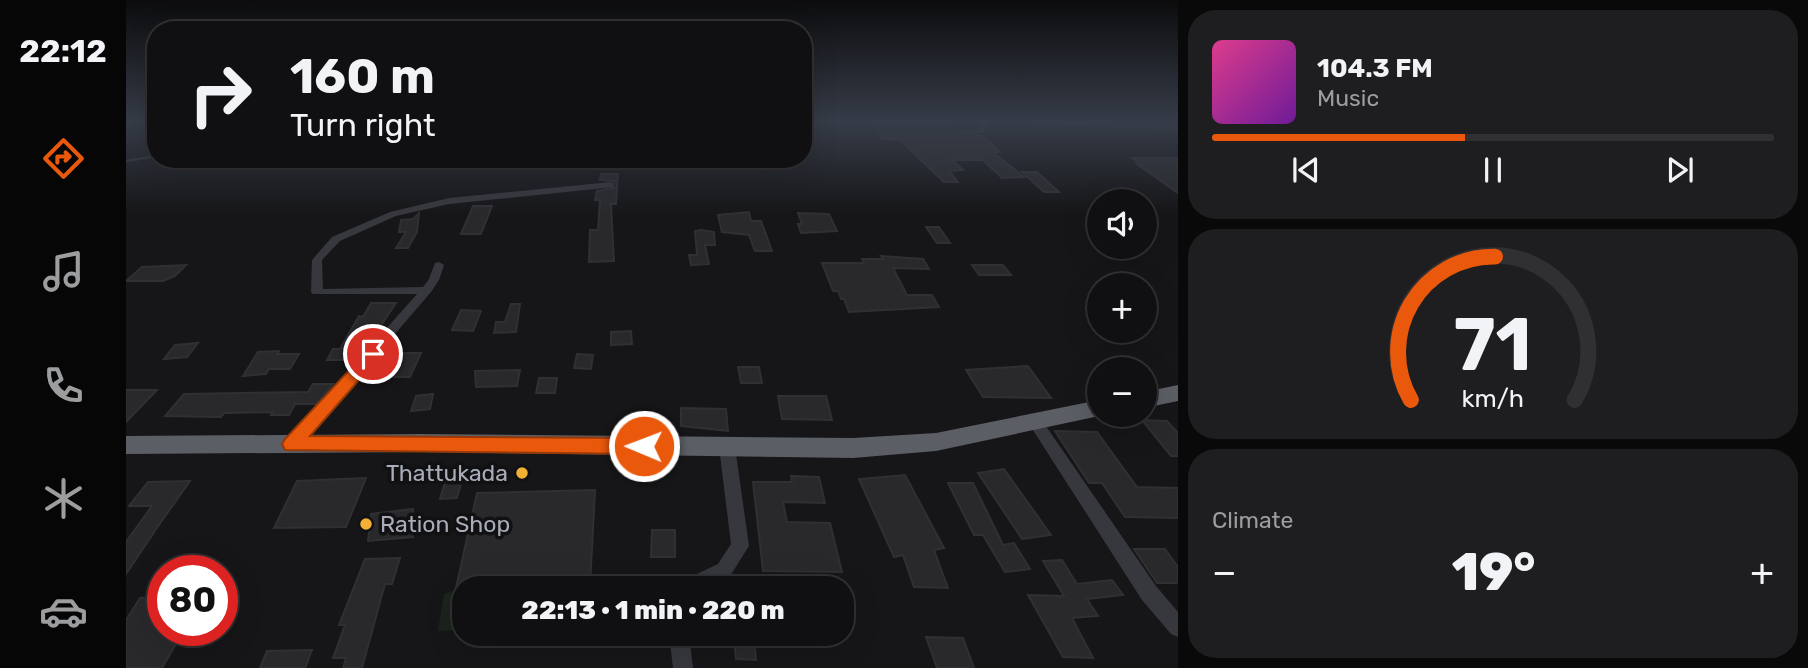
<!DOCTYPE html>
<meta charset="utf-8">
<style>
:root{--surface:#101012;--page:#1e1e20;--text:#f1f3f6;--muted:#9c9d9f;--line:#303032;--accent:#ea580c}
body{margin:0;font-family:Rubik,sans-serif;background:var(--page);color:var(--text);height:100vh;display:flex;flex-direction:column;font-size:26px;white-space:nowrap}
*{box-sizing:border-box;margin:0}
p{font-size:23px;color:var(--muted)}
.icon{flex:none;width:38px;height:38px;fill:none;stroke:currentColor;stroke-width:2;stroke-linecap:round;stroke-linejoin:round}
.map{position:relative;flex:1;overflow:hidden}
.drawer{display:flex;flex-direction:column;gap:10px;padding:10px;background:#09090a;width:630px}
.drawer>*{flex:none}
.hud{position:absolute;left:21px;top:21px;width:665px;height:147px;border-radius:28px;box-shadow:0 7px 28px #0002,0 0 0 2px var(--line);background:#101012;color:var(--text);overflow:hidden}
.buttons{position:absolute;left:961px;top:189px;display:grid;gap:14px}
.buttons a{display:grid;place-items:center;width:70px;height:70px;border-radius:50%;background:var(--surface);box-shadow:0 7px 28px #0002,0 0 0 2px var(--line);font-size:35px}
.speed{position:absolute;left:21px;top:555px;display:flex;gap:14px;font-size:35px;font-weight:700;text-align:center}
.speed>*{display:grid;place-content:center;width:91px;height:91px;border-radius:50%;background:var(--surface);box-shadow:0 7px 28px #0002,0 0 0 2px var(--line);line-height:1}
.speed .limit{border:10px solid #d22;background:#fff;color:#111}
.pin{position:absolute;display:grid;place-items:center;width:60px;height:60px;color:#fff;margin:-30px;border:4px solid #fff;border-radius:50%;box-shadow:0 2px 7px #0007}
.me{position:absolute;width:77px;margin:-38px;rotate:271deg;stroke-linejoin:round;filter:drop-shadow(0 0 5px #0008)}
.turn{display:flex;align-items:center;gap:24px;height:147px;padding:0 28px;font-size:32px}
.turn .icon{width:91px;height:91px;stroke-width:2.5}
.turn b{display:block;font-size:49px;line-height:60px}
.big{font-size:52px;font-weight:800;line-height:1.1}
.drawer .card{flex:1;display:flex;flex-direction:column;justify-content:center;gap:10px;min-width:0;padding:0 24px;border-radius:28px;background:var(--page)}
.drawer .dial{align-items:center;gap:0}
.dial svg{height:182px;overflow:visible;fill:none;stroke:var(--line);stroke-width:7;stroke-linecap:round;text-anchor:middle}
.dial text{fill:var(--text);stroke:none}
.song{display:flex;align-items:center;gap:21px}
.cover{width:84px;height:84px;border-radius:10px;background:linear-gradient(135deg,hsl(330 70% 55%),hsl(280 70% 35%))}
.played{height:7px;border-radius:4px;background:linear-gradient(90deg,var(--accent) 45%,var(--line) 45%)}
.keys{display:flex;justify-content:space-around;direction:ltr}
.heat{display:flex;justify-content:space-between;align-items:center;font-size:38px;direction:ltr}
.trip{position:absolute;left:326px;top:576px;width:402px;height:70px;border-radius:28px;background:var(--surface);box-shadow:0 7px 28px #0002,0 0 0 2px var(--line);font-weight:800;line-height:70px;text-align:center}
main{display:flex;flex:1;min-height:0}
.menu{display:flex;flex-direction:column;width:126px;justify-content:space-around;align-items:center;background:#060607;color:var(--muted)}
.menu .icon{width:49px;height:49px}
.menu .selected{color:var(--accent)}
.menu b{font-size:32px;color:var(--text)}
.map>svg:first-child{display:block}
.green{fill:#1c231d}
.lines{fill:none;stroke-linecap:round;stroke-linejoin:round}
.stream{stroke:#2c353c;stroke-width:2.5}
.building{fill:#29292c;stroke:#303034;stroke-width:2}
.minor{fill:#37383d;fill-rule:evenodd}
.trunk{fill:#5b5e65;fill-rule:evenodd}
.route{fill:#ea580c;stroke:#983908;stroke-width:2}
.poi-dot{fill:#f2b134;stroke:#111113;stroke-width:2.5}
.labels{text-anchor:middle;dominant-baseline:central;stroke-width:7;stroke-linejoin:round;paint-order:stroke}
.near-poi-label{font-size:23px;fill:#a8adb8;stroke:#111113;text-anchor:end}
</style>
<main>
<nav class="menu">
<b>22:12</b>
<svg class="icon selected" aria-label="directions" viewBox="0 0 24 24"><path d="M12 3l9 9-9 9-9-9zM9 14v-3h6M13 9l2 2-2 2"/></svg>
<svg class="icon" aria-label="music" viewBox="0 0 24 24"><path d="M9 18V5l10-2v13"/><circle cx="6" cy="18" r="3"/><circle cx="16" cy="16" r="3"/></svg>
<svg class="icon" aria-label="phone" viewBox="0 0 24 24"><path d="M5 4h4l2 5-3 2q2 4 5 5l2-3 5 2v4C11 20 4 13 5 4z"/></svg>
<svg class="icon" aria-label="climate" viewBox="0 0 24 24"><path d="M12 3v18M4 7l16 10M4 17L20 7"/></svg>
<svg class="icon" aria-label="car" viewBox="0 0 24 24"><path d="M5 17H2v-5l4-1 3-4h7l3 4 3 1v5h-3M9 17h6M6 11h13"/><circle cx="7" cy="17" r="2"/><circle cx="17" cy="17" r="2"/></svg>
</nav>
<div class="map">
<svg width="1052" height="668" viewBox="0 0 1052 668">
<rect width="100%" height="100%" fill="#161618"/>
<path class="green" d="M323,592l15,3v35l-26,1 6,-37z"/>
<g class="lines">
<path class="stream" d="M0,161l30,-5"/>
</g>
<path class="building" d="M746,121l73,1 8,9h21l3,5h6l17,16h-7l31,25 -22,1 -19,-18h-31l11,10 -14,1 9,11h-14l-45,-43h-18z
M1006,158h46v35l-41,-29h4z
M896,172h15l22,20h-15z
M475,174h17l-2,30h-5l3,57 -25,1 1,-32h8l2,-30h-5l2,-9 20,-4 -2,-6 -15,-1z
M347,206h19l-11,28h-20z
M623,212l2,9h10l11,30h-17l-6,-16 -27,-3 -4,-17z
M293,213l-2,19 -9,16h-12l10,-16h-7l2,-12 12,-1z
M672,213l31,1 8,17 -36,2 -3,-9h4z
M800,227h13l11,16h-13z
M575,230l13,2 1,13h-10l4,19 -18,1 -2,-10h8l-2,-24z
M755,256l42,3 6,10 -36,-1 14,27h25l7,12 -90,5 -5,-13h-3l-3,-8h-5l-11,-28h42l-2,-4h21z
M60,265l-11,11 -12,5h-37l16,-14z
M846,265h31l8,10h-32z
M245,303h25l-20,30h-17l-14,27h-18l6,-11h7l19,-33 4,1z
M385,304h9l-4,28 -22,1 2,-11h9z
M335,310l20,1 -8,20 -21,-1z
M505,331l1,13 -21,1v-13z
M72,343l-11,14 -23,2 11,-14z
M153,351l-2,3h22l-9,15h-21l-3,5 -23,2 15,-24z
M260,353h35l-11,24h-36z
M451,354l16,1 -2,14 -17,-1z
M902,366l23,32 -68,-1 -17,-27z
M612,367h21l3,16h-21z
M394,370l-3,16 -41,1 -1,-16z
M413,378h18l-2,15h-19z
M187,384h20l-17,20h-21l-6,11h-18l2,-3 -49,1 -3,4 -56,-1 19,-22 124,-2z
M0,390h31l-31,32z
M307,394l-3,15 -19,2 5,-15z
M652,396h48l6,24 -50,-1z
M555,408l45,1 2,22 -47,-5z
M1016,420l25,1 11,12v23h-7z
M929,431l42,1 40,55 41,1v30l-53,-1 -23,-34h-13z
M323,469h16l-8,29 -17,1z
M878,469l47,66 -29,4 -44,-66z
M779,475l39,73 -10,2 14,38 -34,-1 -11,-32 -9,2 -35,-78z
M665,476l28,1 6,26 -42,-1 4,20 43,1 12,49 -79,-1 -10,-89h39z
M240,478l-20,49 -72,1 23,-47z
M64,481l-29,41 -35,52v-32l26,-36h-23l19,-24z
M822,483h25l30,62 11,-2 16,26 -25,3 -22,-37h-9z
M469,490l-5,96 -134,2 21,-95z
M287,509v28l-45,4 3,-27z
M526,530h23v27h-24z
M1008,549h31l13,18v16h-21z
M274,558l-8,26h-7l-23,84h-19l3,-10h-13l12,-33h-6l26,-66z
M936,560l15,24 35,-4 11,15 -36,4 11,17 -26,2 21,40 -30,-1 -35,-62 36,1 -21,-35z
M37,597v33h21l-22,38h-36v-48l14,-22z
M800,637l37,1 11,30h-37z
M608,640h20l2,20 -20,-1z
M186,650l-7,18h-45l7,-17z"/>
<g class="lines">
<path class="minor" d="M858,121h8l-9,12h-6l-1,-2z
M885,121l167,5v4l-164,-7z
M485,182l3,1v4l-165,17 -53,12 -56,25 -18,19 1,29 100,-2 6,-8 6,-16 4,-1 5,3 -5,15 -8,12 -134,156 -5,2 -5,-2 -2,-4 2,-4 130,-146h-104l-2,-2 1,-32 20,-23 58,-25 59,-14z
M908,414l5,2 117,170 22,26v25l-7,-3 -29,-34 -113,-176 -2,-4 2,-4z
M601,441l5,2 3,4 14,99 -19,30 -24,12h-28l2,-6 38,-18 13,-20 -12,-97 3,-4z
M543,634h20l4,34h-20z"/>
<path class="trunk" d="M1052,385v16l-34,7v-16z
M973,400v15h5l-5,1 -163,35 -83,7 -432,-6 -295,2v-18l295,-2 432,4 83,-5z"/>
</g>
<linearGradient id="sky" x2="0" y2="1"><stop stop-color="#0c0c0d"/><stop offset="0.57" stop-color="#363c48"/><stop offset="1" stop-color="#363c48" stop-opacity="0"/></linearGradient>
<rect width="1052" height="214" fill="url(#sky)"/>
<path class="route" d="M247,348l6,2v7l-69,79 334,2 7,2 3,6 -3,5 -7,3 -359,-4 -3,-6 3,-5 83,-89z"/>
<g class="poi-dot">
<circle cx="396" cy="473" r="7"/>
<circle cx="240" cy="524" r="7"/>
</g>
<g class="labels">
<g class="near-poi-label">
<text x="382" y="473">Thattukada</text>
<text x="254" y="524" text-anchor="start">Ration Shop</text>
</g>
</g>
</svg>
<div class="buttons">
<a><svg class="icon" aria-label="sound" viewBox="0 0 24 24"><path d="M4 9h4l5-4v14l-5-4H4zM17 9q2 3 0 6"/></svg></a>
<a>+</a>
<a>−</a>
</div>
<div class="speed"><div class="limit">80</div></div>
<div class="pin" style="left:247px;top:354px;background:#d93025"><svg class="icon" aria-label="arrive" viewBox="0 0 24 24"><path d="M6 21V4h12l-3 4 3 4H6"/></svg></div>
<svg class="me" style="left:518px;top:446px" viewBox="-20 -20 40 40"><circle r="17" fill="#ea580c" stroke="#fff" stroke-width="3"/><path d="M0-11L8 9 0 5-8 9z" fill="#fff"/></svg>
<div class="trip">22:13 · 1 min · 220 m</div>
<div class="hud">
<div class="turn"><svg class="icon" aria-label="right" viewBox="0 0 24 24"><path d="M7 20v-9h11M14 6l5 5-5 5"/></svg><div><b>160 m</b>Turn right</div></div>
</div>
</div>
<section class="drawer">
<div class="card">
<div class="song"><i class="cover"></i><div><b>104.3 FM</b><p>Music</p></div></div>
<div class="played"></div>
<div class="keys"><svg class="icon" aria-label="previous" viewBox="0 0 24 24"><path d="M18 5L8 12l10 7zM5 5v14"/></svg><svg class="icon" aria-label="pause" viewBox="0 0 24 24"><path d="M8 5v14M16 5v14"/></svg><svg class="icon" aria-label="next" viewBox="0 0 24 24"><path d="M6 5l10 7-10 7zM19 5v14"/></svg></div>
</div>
<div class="card dial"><svg viewBox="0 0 100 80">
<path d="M14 69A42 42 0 1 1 86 69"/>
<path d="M14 69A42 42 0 0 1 51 6" stroke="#ea580c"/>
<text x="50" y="56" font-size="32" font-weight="700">71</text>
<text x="50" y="72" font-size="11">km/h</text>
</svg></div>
<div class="card"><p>Climate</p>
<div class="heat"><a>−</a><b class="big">19°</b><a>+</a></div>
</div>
</section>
</main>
